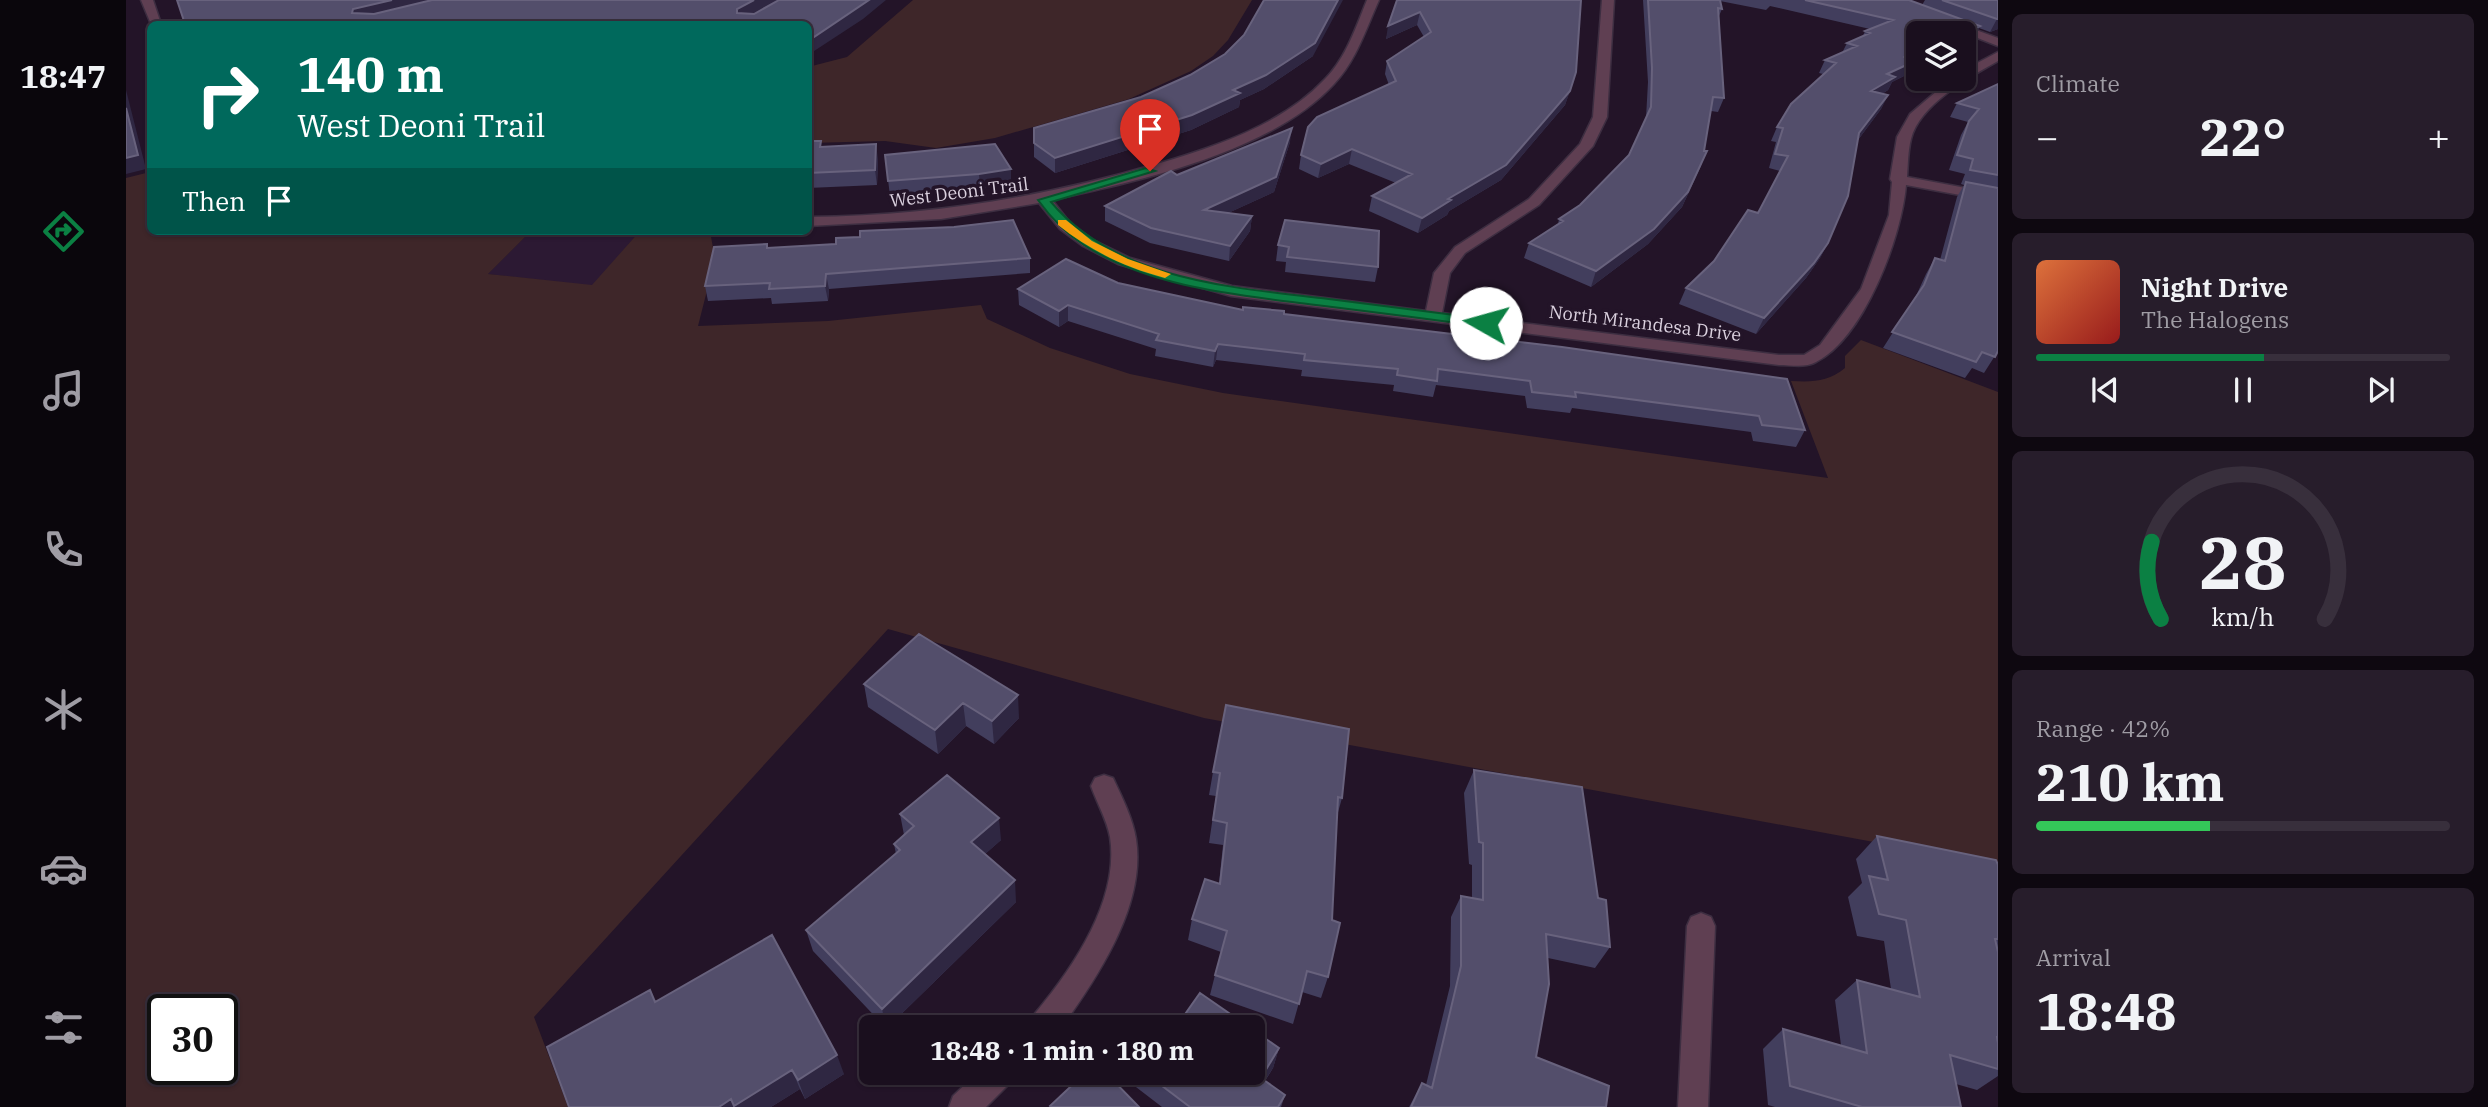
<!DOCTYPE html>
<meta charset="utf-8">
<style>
:root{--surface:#1a0f1e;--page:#271d2b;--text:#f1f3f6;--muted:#9f9ca4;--line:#382f3c;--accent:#0b8043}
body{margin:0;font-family:"IBM Plex Serif",serif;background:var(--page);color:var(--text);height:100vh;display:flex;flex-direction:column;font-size:26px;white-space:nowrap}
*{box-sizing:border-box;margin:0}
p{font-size:23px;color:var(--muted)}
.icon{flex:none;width:38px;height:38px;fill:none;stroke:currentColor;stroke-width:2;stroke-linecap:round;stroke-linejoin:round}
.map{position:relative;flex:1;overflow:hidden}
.sheet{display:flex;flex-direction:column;gap:14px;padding:14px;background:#0e0810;width:490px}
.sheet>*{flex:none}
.banner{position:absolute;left:21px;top:21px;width:665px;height:214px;border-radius:10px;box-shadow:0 2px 5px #0004,0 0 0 2px var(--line);background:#00695c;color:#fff;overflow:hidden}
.buttons{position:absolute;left:1780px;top:21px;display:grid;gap:14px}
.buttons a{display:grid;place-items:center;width:70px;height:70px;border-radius:10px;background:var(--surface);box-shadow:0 2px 5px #0004,0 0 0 2px var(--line);font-size:35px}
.speed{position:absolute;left:21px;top:994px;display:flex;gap:14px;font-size:35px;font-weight:700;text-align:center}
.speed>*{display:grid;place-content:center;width:91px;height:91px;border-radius:50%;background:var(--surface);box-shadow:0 2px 5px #0004,0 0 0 2px var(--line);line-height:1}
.speed .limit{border:4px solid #111;border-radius:10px;background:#fff;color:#111}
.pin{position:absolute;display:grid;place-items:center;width:60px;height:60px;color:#fff;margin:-72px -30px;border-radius:50% 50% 50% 0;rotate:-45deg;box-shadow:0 0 7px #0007}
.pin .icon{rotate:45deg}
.me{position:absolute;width:77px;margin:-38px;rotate:277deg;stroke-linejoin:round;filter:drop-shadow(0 0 5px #0008)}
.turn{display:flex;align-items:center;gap:24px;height:147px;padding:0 35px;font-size:32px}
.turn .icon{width:91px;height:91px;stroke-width:2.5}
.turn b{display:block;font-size:49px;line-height:60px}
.then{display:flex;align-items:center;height:66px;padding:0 35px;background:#0003;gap:14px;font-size:26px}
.big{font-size:52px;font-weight:700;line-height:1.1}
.sheet .widget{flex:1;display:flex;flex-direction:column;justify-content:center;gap:10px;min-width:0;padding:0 24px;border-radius:10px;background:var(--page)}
.sheet .dial{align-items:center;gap:0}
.dial svg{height:182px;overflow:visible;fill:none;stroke:var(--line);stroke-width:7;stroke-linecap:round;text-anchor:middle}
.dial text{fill:var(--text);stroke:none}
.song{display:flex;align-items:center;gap:21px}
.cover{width:84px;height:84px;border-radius:10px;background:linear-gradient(135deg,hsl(20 70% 55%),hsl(0 70% 35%))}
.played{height:7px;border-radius:4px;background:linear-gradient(90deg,var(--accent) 55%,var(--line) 55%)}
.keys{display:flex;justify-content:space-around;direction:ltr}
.heat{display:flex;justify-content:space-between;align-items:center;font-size:38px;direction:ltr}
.charge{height:10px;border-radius:5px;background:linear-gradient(90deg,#34c759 42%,var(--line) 0)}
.trip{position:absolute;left:733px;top:1015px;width:406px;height:70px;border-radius:10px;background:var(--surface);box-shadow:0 2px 5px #0004,0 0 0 2px var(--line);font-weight:700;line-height:70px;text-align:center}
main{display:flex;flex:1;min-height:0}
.tab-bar{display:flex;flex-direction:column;width:126px;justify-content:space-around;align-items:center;background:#0a060c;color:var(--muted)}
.tab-bar .icon{width:49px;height:49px}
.tab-bar .selected{color:var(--accent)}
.tab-bar b{font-size:32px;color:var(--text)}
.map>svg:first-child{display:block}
.built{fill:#2c1933}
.green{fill:#3e2629;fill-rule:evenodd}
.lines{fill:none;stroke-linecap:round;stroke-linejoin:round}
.street-casing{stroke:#3d2e41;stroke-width:3}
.street{fill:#5f3f52;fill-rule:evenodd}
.wall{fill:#423e5d}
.shaded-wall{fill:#2f2742}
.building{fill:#534e6b;stroke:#68627d;stroke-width:2}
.route{fill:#0b8043;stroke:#07532c;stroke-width:2}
.slow{fill:#f59e0b}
.labels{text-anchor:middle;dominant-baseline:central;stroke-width:7;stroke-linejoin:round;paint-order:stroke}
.far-street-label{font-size:18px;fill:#dad0de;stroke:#231428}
</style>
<main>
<nav class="tab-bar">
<b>18:47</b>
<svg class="icon selected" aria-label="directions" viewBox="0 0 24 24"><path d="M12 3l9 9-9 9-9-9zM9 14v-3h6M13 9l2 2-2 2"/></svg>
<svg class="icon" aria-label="music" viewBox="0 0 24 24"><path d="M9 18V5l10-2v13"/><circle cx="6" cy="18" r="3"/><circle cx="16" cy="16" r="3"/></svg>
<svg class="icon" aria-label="phone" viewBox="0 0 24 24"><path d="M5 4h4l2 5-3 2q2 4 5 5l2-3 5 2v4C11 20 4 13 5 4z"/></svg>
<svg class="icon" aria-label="climate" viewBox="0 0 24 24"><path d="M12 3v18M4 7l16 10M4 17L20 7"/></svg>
<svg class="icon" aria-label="car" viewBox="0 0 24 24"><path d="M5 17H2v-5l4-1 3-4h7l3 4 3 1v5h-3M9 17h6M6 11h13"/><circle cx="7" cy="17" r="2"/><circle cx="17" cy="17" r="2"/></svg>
<svg class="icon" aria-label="filters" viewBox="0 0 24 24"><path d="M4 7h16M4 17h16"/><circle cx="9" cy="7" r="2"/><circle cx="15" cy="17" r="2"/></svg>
</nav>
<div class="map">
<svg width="1872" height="1107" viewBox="0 0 1872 1107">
<rect width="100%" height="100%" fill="#231428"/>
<path class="built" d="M405,231h109l-47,55 -105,-12z"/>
<path class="green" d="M787,0h339l-24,40 -15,16 -22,15 -62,28 -134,39 -59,10 -51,-7 -76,2 -1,-76 39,-10z
M24,172v59h381l-43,43 104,11 48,-54h70l5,28 -17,67 130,-5 153,-16 6,14 63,29 80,26 93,19 605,85 -37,-97c22,1 37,1 54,-13v-12l16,-16 137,52v473l-794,-147 -316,-89 -354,388 34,90h-442v-929zM37,1010h59v59h-59z"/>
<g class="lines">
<defs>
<path id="street" d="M15,0h12l8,24h-10z
M1241,0h12c-13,29 -23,61 -45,84 -62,68 -195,97 -282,116l18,23 23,17 37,18 102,28 194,25 8,-38 21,-26 74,-48 51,-55 13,-27 9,-117h12l-7,117 -14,29 -54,59 -74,48 -15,20 -8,40 337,42h25l16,-10 41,-56 28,-74 3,-33 -2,-3 7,-42 13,-23 41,-35h13v-9l34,-18v9c-27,15 -79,44 -87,78 -3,11 -3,25 -4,38l91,17v8l-92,-17c-4,51 -42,153 -90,177 -10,6 -25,3 -37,3l-548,-69 -113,-32 -35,-18 -23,-17 -21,-26 -98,16 -133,7 1,-9c121,-1 236,-20 351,-54 57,-17 123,-39 165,-84 21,-21 31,-52 42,-79z
M1825,21l47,17v8l-51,-20 -2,-2z
M978,775l9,3c9,19 20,41 23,61 10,63 -35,133 -70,182l-5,6h-34l5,-10c39,-46 88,-116 78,-180 -3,-17 -13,-34 -19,-51l4,-8z
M1575,913l10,4 4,9 -7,181h-30l9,-181 4,-9z
M851,1073h36l-4,11 -23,23h-37l4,-11z"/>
</defs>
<use href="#street" class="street-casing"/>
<use href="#street" class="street"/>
</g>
<path class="wall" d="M1271,0l179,72 -11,33 -64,75 -52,31 -2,4 -29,18 -49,-22 3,-15 24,-13 -47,-19 -31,14 -19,-9 2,-14 88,-70 -4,-11 2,-13 37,-24 -7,-12 -31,14z
M1517,0h266l13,5 3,-5h73v29l-8,3 -11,-4 -6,11 -9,4v-10h-46v29l-5,3 -5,9 -16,8 -4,8 -6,4 6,1 -7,14 -23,31 -30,103 -8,15 -14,20 -50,56 -77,-30 7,-16 28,-27 44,-48 22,-42 -11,-3 7,-26 -5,-1 6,-14 46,-53 -4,-1 6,-13 17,-7 5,-10 16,-7 2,-5 5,-2 -100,-23 -4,4 -46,-9 2,8 -3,7 5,82 -6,14 -7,-1 -10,55 -19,41 -34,37 -57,43 -67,-29 5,-15 29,-19 1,-5 21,-14 49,-50 17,-37 2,-36z
M1118,35l69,21 -49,33 -24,11 -1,7 -48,23 -136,43 -21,-16v-29l107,-31 49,-22 35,-21z
M1872,84v267l-14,22 -12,-5 -7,10 -82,-30 33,-52 10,-22 9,-16 5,2 17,-63 7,-12 -3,-1 4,-10 -16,-4 12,-35 7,-13 -18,-5 7,-14z
M682,141l13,6 57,12 -1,26 -69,3z
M1164,142l-16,50 -46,21 24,3 -2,15 -21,30 -79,-18 -45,-22v-15l72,-31z
M759,155l126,14v15l-31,5 -90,7z
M1159,220l93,47 -3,15 -90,-10 1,-10 -10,-1 2,-16z
M642,248l262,10v15l-201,16 -1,12 -56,3 -1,-6 -63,3 -3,-15z
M992,283l125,27 319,37 243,83 -9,17 -43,-6 -2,-9 -179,-24 -2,5 -43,-5 -2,-12 -89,-11 -3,12 -40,-6 1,-6 -93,-9 1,-6 -86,-10 -3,7 -58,-11 1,-7 -88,-28 -9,6 -40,-22 -1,-16z
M793,634l100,84 -25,26 -28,-18 -28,28 -70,-47 -4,-23z
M1348,770l124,128 12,49 -15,21 -47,-10 -12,99 70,50h-197l13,-24 4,2 24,-99 1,-69 10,-21 11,2v-33l-3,-1 -5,-71z
M1087,772l129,26 -5,18 -9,161 -7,21 -19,-6 -9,32 -83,-29 5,-20 6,-23 -33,-12 4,-21 27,-36 4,-38 -14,-2 7,-47 -7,-1z
M774,814l101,26 -16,14 31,48 -128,125h-3l-72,-76 -7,-21 90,-76 -2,-10 10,-9z
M1751,836l121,29v211l-21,14 -21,-6 5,23h-186l-7,-2 -5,-56 20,-20 58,16 -6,-45 22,-20 34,9 -7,-48 -27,-5 -9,-39 14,-14 -6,-24z
M530,1001l188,73 -39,25 -5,-10 -29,18h-202z
M1153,1048l-6,20 -8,13 20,14 -4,12h-119l-43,-33v-1h134z"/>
<path class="shaded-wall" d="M266,0h61l-95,21 -6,-8 1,-4z
M628,0h26l-41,24 -2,-11v-4z
M743,0h17l-23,19 -55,36v-14z
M1212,0h5l-30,56 -49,33 -24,11 -1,7 -48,23 -136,43v-15l178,-68z
M1294,12l-3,13 -31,14 2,-13z
M1871,19h1v10l-8,3z
M1854,26l-7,13 -9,4 -1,-10z
M1792,52v10l-5,3 -5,9 -16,8 -4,8 -24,15 7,-14 16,-17 18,-17z
M0,90l20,79 -20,5z
M1444,91l-5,14 -64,75 -52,31 -2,4 -29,18 4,-15 26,-19z
M1762,95l-7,14 -29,39 7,-15z
M1166,128l-2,14 -16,50 -72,33 2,-15z
M750,144l2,15 -1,26 -2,-15z
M1226,149l-3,15 -31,14 3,-14z
M1581,151l-25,56 -34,37 -57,43 5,-16z
M885,169v15l-31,5 -1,-15z
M1126,216l-2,15 -21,30 1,-15z
M1702,243l-8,15 -14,20 -50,56 8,-16z
M700,274l3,15 -1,12 -3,-15z
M942,305v16l-9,6v-16z
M1092,344l-2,16 -3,7 2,-16z
M892,695l1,23 -25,26 -2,-23z
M837,703l3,23 -28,28 -3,-24z
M873,818l2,22 -28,25 -2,-23z
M889,880l1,22 -128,125h-2l-4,-18z
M1153,1048l-6,20 -18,28 6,-18z
M711,1055l7,19 -39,25 -7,-19z
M666,1070l8,19 -29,18h-52l12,-8z"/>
<path class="building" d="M51,0h215l-39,9 -1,4 22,1 58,-14h322l-17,9v4l17,1 25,-14h90l-61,41v-17h-623z
M1138,0h74l-23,43 -49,32 -33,15 7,3 -48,22 -137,43 -21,-15v-15l107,-31 49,-22 35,-21 19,-19z
M1271,0h184l-5,72 -6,19 -64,74 -58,34 3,1 -29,18 -50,-22 40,-22 -60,-25 -31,15 -20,-9 7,-28 9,-10 79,-36 -9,-20 44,-29 -11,-20 -32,14z
M1522,0h72l2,9 -4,-1 6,90 -11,-1 -9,54h3l-19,41 -34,37 -58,42 -67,-28 34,-22 -4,-2 21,-14 49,-50 22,-48 1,-39z
M1679,0h104l71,26 -17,7h-45v19l-13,5 10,4 -28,13 8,3 -24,14 17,4 -29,38 -11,63 -20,47 -14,20 -50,55 -78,-30 28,-27 34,-51 10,3 30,-57 -13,-2 8,-26 -6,-1 14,-23 45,-41 -11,-3 32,-14 -10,-3 23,-10 -5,-2 28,-11z
M1816,0h56v19h-1z
M1872,84v91l-28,-5 3,-11 -16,-4 12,-34 10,-12 -22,-6z
M0,108l12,47 -12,3z
M1166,128l-16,49 -72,33 48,6 -22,30 -79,-18 -46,-22 66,-35 6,4z
M682,141h13l-1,6 56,-3 -1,26 -67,3z
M869,144l16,25 -32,5 -91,7 -3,-26z
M1840,182l32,6v163l-3,6 -13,-5 -6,10 -84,-30 32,-47 11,-27 10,3z
M887,220l17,38 -204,16 -1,12 -56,3 1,-6 -65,3 9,-39 53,-3v4l69,-4v-6l24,-1v-6l94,-4z
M1159,220l94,11 -1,36 -91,-10 2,-10 -11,-2z
M940,259l52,24 125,27v-3l41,4v3l278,33 225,32 18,51 -43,-5 -3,-9 -184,-24 1,5 -44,-5 -2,-11 -92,-12 -1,12 -40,-6 1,-6 -94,-9 1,-6 -87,-10 -3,7 -59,-11 3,-6 -91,-29 -9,6 -41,-22z
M793,634l99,61 -26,26 -29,-18 -28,27 -71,-46z
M1100,705l123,24 -7,69 -4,-1 -6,123 8,3 -12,54 -21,-6 -8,33 -84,-29 12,-44 -35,-12 13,-40 15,5 7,-61 -14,-3 7,-47 -7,-1z
M1348,770l108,17 16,111 8,2 4,47 -64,-13 3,50 -13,73 73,29 -3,21h-195l11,-24 10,5 29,-122v-70l22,4v-57l-4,-1z
M821,775l52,43 -28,24 44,38 -133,129 -76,-79 94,-80 -6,-6 20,-18 -14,-12z
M1751,836l119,24 2,5v74h-3l3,13v85h-1l1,6v26l-48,-14 11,52h-99l-72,-21 -7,-57 84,24 -10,-73 63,17 -14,-77 -27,-6 -10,-38 19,4z
M646,935l65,120 -39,25 -6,-10 -58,36 -3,-7 -12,8h-150l-22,-60 103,-57 5,12z
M1074,993l49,34h-73z
M1022,1017l13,10h-20z
M1127,1030l26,18 -18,30 24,17 -7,12h-88l-45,-34h108z
M959,1073h21l33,34h-88l-1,-1z"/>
<path class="route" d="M1020,168l9,3 -104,31c65,77 176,85 270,96 55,7 110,14 165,21l6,4 -6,4c-57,-8 -113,-15 -170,-22 -77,-10 -165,-17 -232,-60 -19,-12 -33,-27 -46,-45z"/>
<path class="slow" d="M932,220h8l26,21 36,18 43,15 -6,4c-41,-11 -74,-27 -107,-53z"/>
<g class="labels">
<g class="far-street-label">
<text transform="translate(833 192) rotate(-7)">West Deoni Trail</text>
<text transform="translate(1519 323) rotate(7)">North Mirandesa Drive</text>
</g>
</g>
</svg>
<div class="buttons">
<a><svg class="icon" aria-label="layers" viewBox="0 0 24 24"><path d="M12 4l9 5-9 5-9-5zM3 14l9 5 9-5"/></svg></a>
</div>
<div class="speed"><div class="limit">30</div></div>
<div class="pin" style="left:1024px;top:171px;background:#d93025"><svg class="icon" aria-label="arrive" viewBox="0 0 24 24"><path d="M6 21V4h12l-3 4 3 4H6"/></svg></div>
<svg class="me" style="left:1360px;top:323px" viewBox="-20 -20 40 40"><circle r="19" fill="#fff"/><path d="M0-13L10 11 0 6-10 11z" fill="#0b8043"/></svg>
<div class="trip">18:48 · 1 min · 180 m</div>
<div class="banner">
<div class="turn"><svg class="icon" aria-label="right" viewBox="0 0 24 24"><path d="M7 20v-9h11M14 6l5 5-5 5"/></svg><div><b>140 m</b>West Deoni Trail</div></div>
<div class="then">Then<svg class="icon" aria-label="arrive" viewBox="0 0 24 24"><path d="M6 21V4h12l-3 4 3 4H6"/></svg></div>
</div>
</div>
<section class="sheet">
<div class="widget"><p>Climate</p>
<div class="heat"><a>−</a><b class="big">22°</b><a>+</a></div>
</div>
<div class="widget">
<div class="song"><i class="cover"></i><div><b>Night Drive</b><p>The Halogens</p></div></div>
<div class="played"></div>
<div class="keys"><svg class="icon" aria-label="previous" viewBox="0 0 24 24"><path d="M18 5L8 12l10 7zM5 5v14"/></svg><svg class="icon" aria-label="pause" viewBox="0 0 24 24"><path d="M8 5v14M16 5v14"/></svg><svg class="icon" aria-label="next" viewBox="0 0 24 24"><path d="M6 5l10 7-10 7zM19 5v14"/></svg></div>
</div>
<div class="widget dial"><svg viewBox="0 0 100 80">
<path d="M14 69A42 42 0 1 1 86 69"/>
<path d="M14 69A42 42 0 0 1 10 35" stroke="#0b8043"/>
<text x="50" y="56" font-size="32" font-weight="700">28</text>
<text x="50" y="72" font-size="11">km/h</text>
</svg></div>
<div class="widget"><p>Range · 42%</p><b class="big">210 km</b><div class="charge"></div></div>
<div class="widget"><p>Arrival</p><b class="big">18:48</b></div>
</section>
</main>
